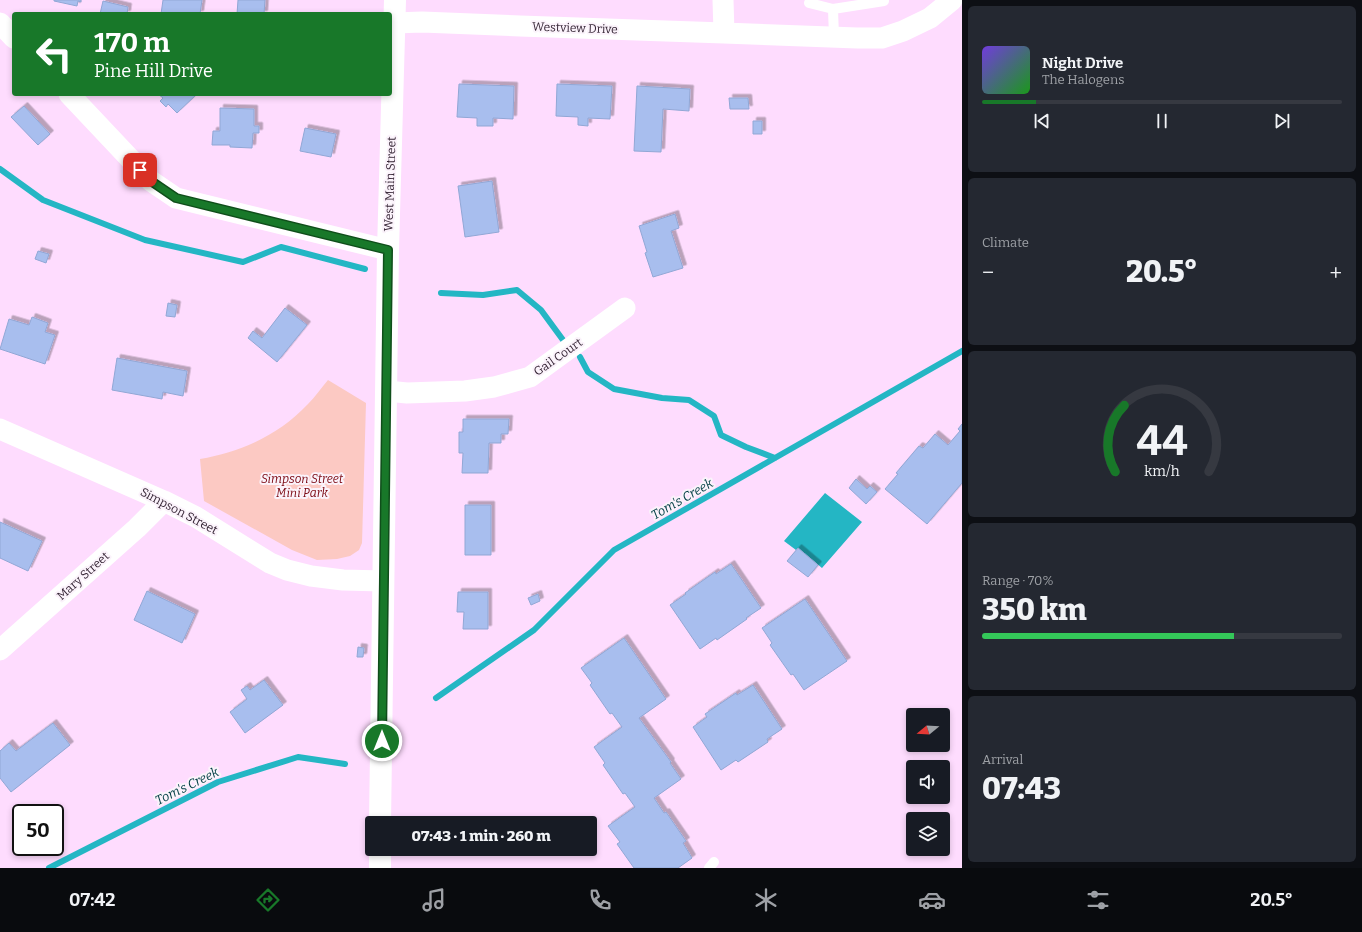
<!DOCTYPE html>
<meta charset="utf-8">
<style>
:root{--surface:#171b24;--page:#242831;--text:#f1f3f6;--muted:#9ea1a6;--line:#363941;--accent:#187829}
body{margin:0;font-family:Bitter,serif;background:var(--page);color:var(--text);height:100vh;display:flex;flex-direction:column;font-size:15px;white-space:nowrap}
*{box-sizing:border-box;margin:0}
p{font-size:13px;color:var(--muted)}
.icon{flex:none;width:22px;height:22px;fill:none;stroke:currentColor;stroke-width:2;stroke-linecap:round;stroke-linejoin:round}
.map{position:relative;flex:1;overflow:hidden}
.details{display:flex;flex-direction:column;gap:6px;padding:6px;background:#0d0f14;width:400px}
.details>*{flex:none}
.top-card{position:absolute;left:12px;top:12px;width:380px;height:84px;border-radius:4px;box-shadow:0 2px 6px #0003;background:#187829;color:#fff;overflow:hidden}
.needle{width:26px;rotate:252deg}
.tools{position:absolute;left:906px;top:708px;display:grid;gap:8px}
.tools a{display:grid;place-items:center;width:44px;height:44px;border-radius:4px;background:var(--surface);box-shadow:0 2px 6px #0003;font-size:20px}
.speed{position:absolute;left:12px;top:804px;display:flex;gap:8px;font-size:20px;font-weight:700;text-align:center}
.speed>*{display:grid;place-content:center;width:52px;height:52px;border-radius:50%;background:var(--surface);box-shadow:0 2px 6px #0003;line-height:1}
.speed .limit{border:2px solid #111;border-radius:6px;background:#fff;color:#111}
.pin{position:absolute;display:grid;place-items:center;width:34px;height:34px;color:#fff;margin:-17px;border-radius:8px;box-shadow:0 2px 6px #0006}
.me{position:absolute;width:44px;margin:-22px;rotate:0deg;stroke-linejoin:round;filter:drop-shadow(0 0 3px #0008)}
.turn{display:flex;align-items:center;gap:14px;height:84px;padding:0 16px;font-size:18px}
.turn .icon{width:52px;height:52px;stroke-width:2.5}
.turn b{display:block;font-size:28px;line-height:34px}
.big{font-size:30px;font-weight:800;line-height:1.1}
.details .widget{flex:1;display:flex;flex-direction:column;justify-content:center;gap:6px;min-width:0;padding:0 14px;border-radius:6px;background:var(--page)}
.details .dial{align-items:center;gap:0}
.dial svg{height:104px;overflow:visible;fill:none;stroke:var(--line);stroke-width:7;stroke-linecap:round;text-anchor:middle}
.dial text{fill:var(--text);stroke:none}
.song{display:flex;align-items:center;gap:12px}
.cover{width:48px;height:48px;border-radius:6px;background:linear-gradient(135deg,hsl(260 70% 55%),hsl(120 70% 35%))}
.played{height:4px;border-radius:2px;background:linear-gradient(90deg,var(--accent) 15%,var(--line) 15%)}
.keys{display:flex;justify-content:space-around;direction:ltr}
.heat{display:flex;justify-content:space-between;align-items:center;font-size:22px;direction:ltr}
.charge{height:6px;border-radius:3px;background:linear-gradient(90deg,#34c759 70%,var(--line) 0)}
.trip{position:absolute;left:365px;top:816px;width:232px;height:40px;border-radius:4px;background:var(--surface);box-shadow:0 2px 6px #0003;font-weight:800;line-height:40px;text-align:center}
.menu{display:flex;height:64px;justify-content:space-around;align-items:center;background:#090b0e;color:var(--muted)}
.menu .icon{width:28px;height:28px}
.menu .current{color:var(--accent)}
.menu b{font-size:18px;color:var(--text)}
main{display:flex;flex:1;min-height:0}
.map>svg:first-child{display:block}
.green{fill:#fcc9c3}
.water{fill:#24b6c4}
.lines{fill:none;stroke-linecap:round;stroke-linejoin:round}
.stream{stroke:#24b6c4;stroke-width:6}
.building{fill:#a8beee;stroke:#91a7d5;filter:url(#shadow)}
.lane{stroke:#fff;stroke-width:10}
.street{stroke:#fff;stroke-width:21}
.secondary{stroke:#fff;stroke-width:22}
.route-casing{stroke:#104e1b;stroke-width:10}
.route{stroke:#187829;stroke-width:7}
.labels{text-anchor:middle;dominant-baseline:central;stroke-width:4;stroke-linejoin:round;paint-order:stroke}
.street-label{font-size:12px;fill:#352535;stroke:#fbf3fb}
.park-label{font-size:12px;font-style:italic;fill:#7a0610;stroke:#fbf3fb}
.water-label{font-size:13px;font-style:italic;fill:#003e44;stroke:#fbf3fb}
</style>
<main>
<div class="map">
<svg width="962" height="868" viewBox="0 0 962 868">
<defs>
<filter id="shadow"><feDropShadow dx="3.5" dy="-3.5" stdDeviation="0" flood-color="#0004"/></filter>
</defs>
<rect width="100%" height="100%" fill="#fedcfe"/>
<path class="green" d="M328,380l38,23 -4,140 -3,7 -9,6 -13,3 -20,1 -25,-10 -88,-49 -4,-42c41,-7 79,-24 108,-55 7,-7 13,-16 20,-24z"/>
<path class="water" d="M825,493l37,29 -40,46 -24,-20 -2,2 -12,-9z"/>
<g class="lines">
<path class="stream" d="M0,169l43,31 102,40 98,22 38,-15 84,22
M441,293l42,2 34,-5 24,20 22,30
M580,357l8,15 26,17 48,9 27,2 25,16 7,19 25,12 29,11
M436,698l98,-68 80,-80 348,-199
M49,868l169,-86 80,-25 47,7"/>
</g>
<path class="building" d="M54,0h27v2l-3,-1 -1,5 -23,-5z
M163,0h39l-2,14h-39z
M238,0h27l-1,14h-27z
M103,1l25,6 -1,7h-27z
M459,84l55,2 -1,33 -20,-1v8h-16v-8l-20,-1z
M557,84l55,2 -2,33 -22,-1v8l-10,-1v-8l-22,-1z
M637,86l53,3 -1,22 -26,-2 -2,43 -27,-1z
M158,94h39l-20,19 -9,-9 -2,3 -6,-6 3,-3z
M729,98h19l1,11h-19z
M24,106l26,28 -12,11 -27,-28z
M220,108l34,1v17h5v7h-6l-1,15 -22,-1v-2h-18l1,-14h7z
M753,121h9v13h-9z
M305,128l31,6 -5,23 -31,-6z
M492,181l7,51 -34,5 -7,-51z
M675,214l4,14 -8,3 12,37 -30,9 -8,-24 2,-1 -8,-26z
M38,251l11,3 -3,9 -11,-4z
M168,303l9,2 -2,12 -9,-1z
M285,308l22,17 -30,37 -29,-24 5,-7 9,7z
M32,317l16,6 -3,9 10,3 -10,29 -45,-15 9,-30 20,6z
M117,358l70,13 -4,25 -20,-4 -1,7 -50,-9z
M463,419h46l-1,15h-7v9h-12l-1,30h-26l1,-20h-4v-21h4z
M962,424v59l-35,41 -42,-35 13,-15 -2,-1 23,-27 4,2 12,-14 13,11 12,-14 -2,-2z
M856,479l11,10 3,-3 7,6 -11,12 -17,-16z
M465,505h26v50h-26z
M0,522l42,19 -14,30 -28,-13z
M798,548l20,17 -10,12 -21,-16z
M731,564l30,44 -15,10 1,1 -30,21 -1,-2 -16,11 -30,-44 16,-11 -1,-1 30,-21 1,2z
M147,591l48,23 -13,29 -48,-23z
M458,592h30v37h-25l1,-17h-7z
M538,594l2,7 -9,4 -3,-7z
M805,599l42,62 -43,29 -11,-16 -2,1 -21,-30 2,-2 -10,-15z
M624,638l42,61 -27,19 32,44 -1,1 11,16 -27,19 10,15 2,-1 20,29 -3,2 9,15 -14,10h-44l-17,-24 3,-2 -12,-16 27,-19 -10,-14 -2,1 -20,-29 2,-2 -11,-16 28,-20 -10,-14 -2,1 -20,-29 2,-2 -11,-15z
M358,647l6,1 -1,9h-6z
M264,680l19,25 -38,28 -15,-21 17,-13 -6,-9 6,-4 3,4z
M753,685l29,44 -15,10 1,3 -30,20 -2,-2 -15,10 -28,-43 14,-10 -2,-3 31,-21 1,2z
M53,723l17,22 -59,47 -11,-14v-27l9,-8 7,8z"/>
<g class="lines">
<path class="lane" d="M809,3l24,6
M834,37l-1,-28 51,-8
M709,868l5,-6"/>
<path class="street" d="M0,23l14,15
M395,23l27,-1 98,4 204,7 -1,-33
M724,33l133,5h25l21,-7 27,-13 22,-18
M69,94l82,87 25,17 212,52
M387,391l20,2 58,-2 29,-4 36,-10 95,-69
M0,429l164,72 32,16 74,46 17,7 24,6 32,4 40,1
M0,650l137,-122 27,-27"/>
<path class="secondary" d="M380,823l8,-573 7,-250
M380,868v-19"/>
</g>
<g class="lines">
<defs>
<path id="route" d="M140,170l11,11 25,17 212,52 -6,491"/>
</defs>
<use href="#route" class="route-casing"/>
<use href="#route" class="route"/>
</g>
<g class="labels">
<g class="street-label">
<text transform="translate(575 28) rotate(2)">Westview Drive</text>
<text transform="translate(390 184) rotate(-88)">West Main Street</text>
<text transform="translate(558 357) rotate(-35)">Gail Court</text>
<text transform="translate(179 511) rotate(28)">Simpson Street</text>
<text transform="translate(83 576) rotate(-42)">Mary Street</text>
</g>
<g class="park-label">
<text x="302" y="479">Simpson Street<tspan x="302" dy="14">Mini Park</tspan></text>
</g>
<g class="water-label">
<text transform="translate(682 499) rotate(-30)">Tom's Creek</text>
<text transform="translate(187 786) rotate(-26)">Tom's Creek</text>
</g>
</g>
</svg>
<div class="tools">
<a><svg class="needle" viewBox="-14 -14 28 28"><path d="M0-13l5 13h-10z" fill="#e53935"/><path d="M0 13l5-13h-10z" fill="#9ea1a6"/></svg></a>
<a><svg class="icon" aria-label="sound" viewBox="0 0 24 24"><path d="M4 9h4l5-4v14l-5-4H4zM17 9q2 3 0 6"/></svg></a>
<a><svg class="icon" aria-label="layers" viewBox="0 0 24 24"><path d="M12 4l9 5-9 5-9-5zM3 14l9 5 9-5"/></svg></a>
</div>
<div class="speed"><div class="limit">50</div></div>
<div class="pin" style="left:140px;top:170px;background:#d93025"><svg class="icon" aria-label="arrive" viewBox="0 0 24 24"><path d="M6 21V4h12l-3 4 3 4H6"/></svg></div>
<svg class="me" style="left:382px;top:741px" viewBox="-20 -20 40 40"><circle r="17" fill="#187829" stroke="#fff" stroke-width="3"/><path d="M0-11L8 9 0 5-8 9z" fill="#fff"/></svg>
<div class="trip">07:43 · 1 min · 260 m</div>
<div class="top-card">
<div class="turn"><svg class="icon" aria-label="left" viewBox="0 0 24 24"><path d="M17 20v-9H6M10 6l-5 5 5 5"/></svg><div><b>170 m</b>Pine Hill Drive</div></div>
</div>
</div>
<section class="details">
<div class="widget">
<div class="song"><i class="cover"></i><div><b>Night Drive</b><p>The Halogens</p></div></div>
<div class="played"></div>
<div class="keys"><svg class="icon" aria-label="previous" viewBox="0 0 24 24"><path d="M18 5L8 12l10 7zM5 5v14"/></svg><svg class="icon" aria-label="pause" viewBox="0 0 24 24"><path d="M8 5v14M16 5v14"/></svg><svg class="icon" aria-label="next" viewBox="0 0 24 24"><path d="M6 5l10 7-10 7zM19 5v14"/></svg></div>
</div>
<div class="widget"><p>Climate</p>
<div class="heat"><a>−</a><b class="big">20.5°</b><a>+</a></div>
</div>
<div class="widget dial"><svg viewBox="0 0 100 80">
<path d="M14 69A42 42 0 1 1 86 69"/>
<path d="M14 69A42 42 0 0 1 21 18" stroke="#187829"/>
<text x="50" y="56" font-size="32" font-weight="700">44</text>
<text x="50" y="72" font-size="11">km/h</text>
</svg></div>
<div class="widget"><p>Range · 70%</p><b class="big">350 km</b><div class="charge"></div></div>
<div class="widget"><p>Arrival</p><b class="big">07:43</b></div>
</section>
</main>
<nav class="menu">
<b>07:42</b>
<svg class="icon current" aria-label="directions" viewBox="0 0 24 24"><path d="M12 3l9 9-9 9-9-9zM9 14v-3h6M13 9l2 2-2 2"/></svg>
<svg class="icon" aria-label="music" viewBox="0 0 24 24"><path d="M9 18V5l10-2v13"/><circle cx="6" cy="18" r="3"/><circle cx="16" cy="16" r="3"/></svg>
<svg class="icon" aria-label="phone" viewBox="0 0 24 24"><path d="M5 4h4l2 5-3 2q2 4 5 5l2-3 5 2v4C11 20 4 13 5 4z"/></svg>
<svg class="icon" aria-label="climate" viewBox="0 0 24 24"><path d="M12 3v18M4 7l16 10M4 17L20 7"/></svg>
<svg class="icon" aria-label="car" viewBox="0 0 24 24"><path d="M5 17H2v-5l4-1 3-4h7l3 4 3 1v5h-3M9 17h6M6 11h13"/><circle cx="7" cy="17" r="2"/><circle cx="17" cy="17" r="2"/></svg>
<svg class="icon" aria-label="filters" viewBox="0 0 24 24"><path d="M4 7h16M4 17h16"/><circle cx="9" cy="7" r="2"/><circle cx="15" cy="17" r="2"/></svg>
<b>20.5°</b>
</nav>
